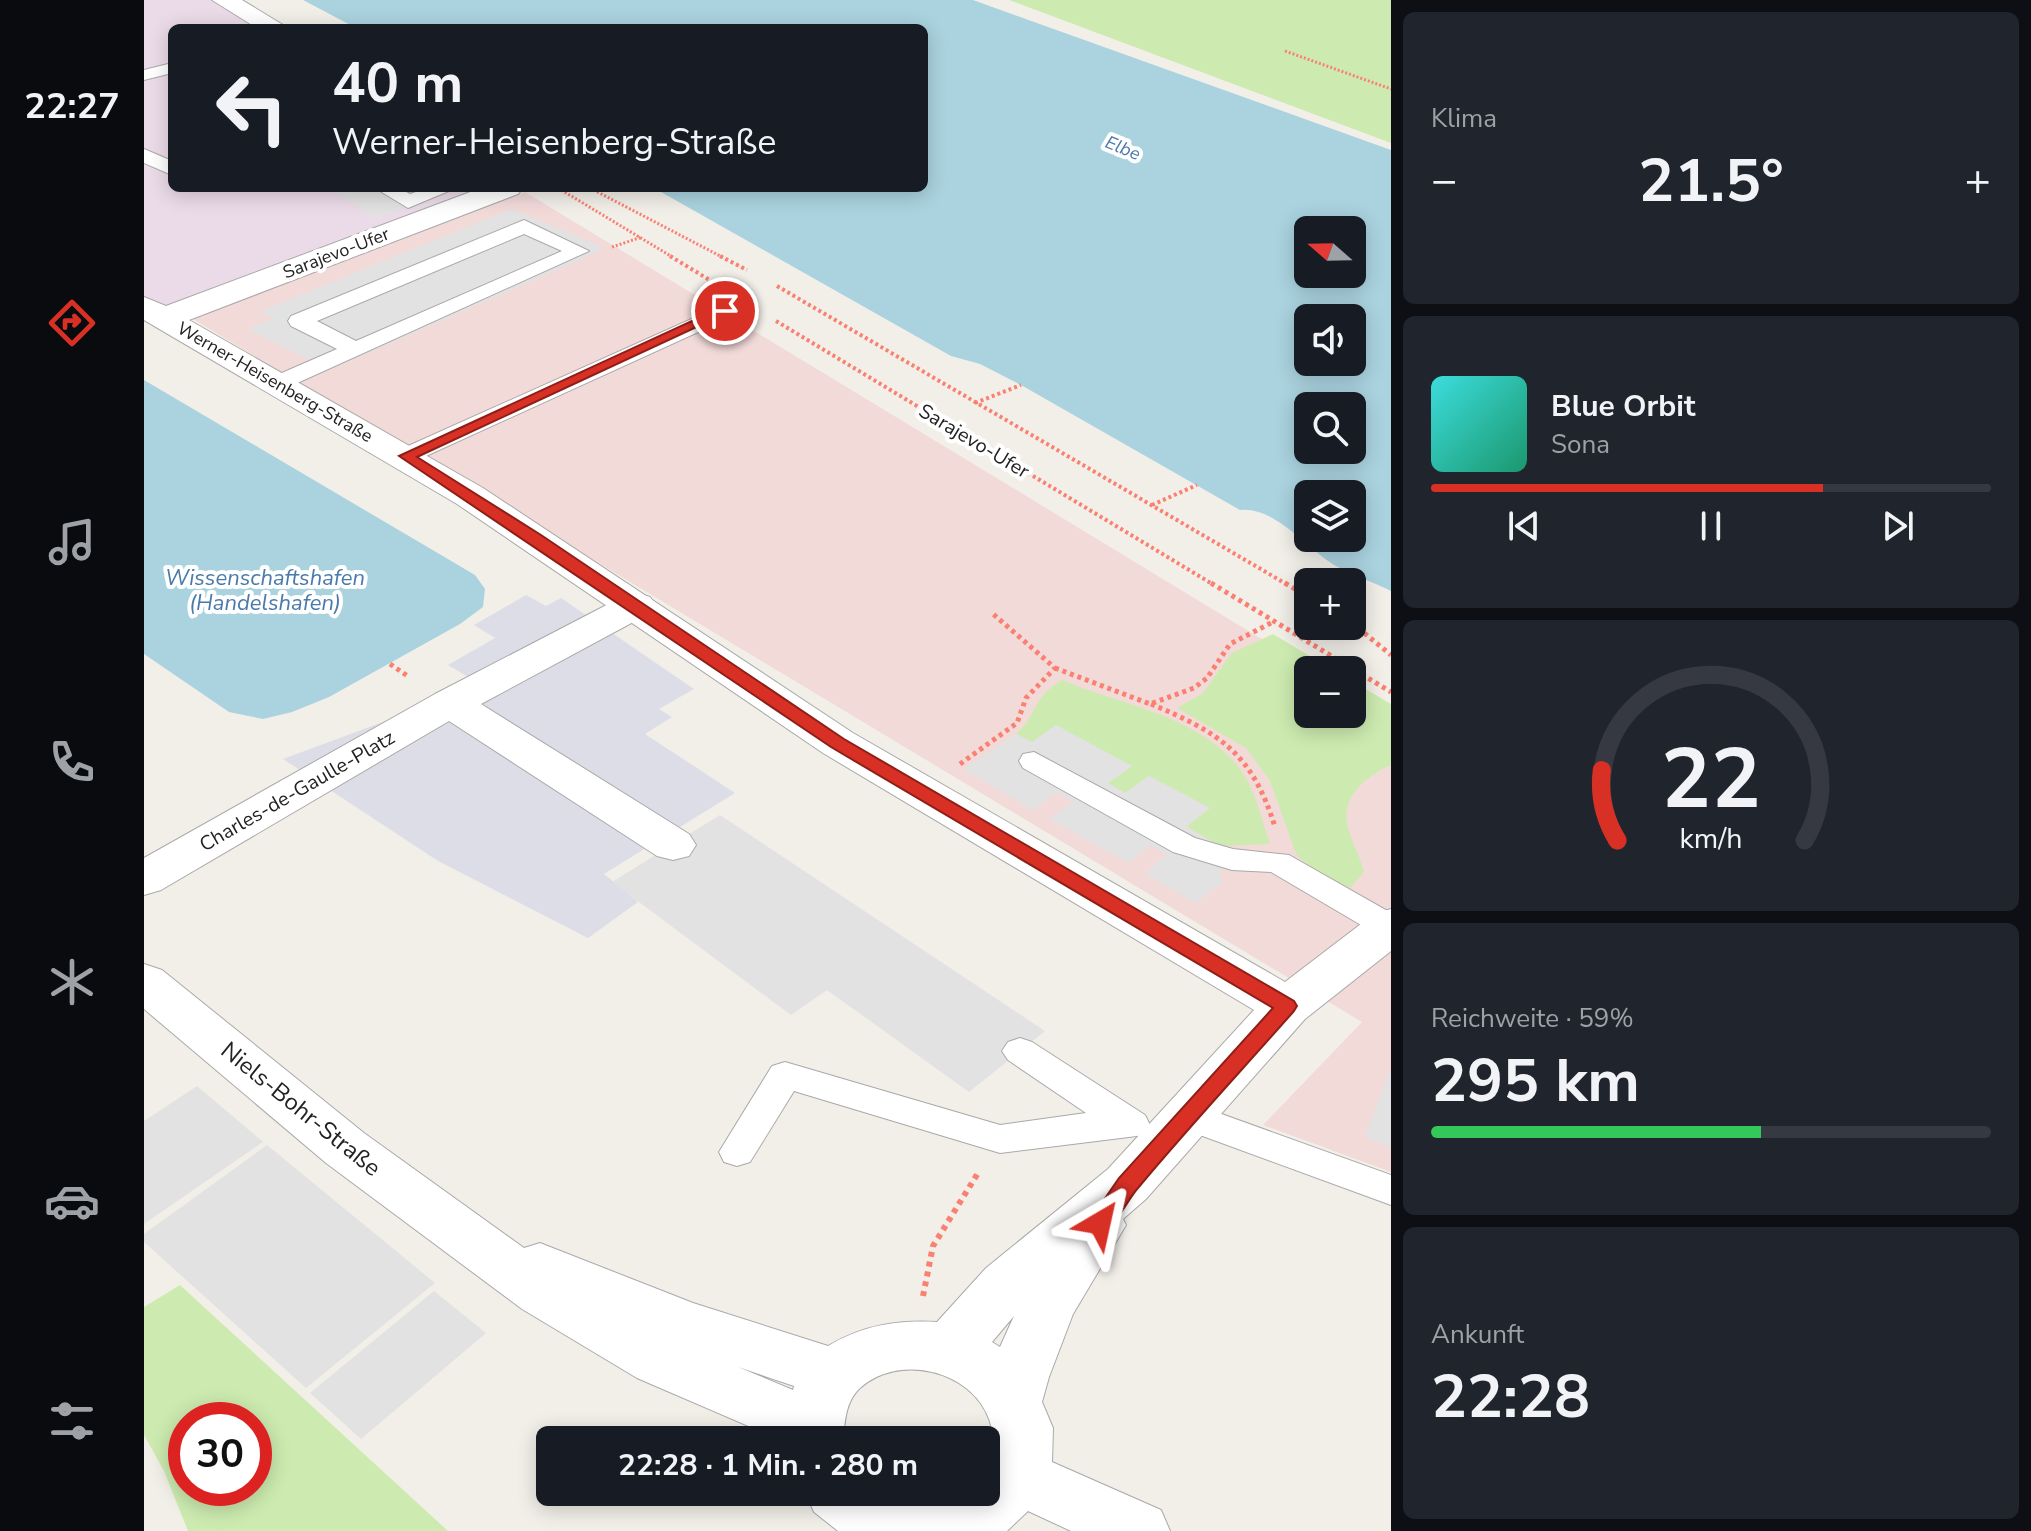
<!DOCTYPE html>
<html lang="de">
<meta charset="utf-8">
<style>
:root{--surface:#171b24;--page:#20242c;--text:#f1f3f6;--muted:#9ea1a6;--line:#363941;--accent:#d93025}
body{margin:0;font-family:"Nunito Sans",sans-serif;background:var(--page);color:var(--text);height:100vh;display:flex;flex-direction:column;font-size:30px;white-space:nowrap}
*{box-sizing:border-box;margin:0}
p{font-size:26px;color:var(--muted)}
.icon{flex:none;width:44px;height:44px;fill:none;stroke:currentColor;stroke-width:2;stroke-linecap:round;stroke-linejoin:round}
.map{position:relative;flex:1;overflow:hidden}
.details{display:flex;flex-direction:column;gap:12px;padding:12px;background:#0d0f14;width:640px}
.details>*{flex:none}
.hud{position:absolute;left:24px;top:24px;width:760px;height:168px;border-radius:12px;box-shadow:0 4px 20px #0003;background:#171b24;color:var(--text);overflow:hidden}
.needle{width:52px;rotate:290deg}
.controls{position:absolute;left:1150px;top:216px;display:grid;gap:16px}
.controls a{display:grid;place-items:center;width:72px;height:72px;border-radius:12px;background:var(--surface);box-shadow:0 4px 20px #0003;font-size:40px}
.speed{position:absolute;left:24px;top:1402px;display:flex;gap:16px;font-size:40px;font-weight:700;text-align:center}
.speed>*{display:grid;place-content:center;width:104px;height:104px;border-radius:50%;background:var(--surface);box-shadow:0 4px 20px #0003;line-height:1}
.speed .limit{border:12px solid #d22;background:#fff;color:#111}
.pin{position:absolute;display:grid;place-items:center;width:68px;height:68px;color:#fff;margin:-34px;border:4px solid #fff;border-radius:50%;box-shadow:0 2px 8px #0007}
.me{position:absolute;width:88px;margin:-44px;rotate:36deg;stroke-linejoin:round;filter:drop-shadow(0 0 6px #0008)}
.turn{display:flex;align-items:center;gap:28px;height:168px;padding:0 32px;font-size:36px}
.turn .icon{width:104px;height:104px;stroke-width:2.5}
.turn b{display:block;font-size:56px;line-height:68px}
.big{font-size:60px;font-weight:700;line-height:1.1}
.details .card{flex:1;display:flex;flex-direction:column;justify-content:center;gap:12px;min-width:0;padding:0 28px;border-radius:12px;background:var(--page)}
.details .dial{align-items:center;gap:0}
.dial svg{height:208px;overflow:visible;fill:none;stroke:var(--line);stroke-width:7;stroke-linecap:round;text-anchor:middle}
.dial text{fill:var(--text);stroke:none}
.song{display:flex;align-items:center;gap:24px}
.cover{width:96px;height:96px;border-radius:12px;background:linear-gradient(135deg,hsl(180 70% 55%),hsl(160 70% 35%))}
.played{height:8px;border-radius:4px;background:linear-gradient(90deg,var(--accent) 70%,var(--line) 70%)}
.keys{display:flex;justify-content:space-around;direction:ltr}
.heat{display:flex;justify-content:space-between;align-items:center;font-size:44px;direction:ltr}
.charge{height:12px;border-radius:6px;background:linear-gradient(90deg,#34c759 59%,var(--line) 0)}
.trip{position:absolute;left:392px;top:1426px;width:464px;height:80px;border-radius:12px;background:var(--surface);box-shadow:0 4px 20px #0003;font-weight:700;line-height:80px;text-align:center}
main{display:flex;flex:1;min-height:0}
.menu{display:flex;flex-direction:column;width:144px;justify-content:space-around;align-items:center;background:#090b0e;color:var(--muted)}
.menu .icon{width:56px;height:56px}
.menu .active{color:var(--accent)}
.menu b{font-size:36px;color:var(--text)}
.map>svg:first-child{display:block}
.commercial{fill:#f2dad9}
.industrial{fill:#ebdbe8}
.grass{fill:#cdebb0;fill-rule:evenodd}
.parking{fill:#e2e2e2}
.plaza{fill:#dddde8}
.water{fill:#aad3df;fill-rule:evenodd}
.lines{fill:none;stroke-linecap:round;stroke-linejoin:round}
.service-casing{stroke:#a9a9a9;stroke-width:2}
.pedestrian-casing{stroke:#a9a9a9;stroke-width:2}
.minor-casing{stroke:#a9a9a9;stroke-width:2}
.path-far3{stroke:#fa8072;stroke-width:3;stroke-dasharray:2 2;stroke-linecap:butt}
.path-far2{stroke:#fa8072;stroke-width:4;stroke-dasharray:3 3;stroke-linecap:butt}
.path-far1{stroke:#fa8072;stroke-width:5;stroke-dasharray:4 4;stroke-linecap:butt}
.path{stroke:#fa8072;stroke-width:6;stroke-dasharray:5 5;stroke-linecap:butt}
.service{fill:#fff;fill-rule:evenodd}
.pedestrian{fill:#fff;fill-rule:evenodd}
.minor{fill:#fff;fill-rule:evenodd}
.route{fill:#d93025;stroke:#8d1f18;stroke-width:2}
.labels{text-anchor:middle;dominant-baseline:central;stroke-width:8;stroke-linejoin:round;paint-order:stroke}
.far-water-label{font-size:18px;font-style:italic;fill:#4a7aab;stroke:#fff}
.far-street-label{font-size:18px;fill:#222;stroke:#fff}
.street-label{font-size:20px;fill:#222;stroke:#fff}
.water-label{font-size:22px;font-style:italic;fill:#4a7aab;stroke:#fff}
.near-street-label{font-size:24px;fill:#222;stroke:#fff}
</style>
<main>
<nav class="menu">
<b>22:27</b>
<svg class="icon active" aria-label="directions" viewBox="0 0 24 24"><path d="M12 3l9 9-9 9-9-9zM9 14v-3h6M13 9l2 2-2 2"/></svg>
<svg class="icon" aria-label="music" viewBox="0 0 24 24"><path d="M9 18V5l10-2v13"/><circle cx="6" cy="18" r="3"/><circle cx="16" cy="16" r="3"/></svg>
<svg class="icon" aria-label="phone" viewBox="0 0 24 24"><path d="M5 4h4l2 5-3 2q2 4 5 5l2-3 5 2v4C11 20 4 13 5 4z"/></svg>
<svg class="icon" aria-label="climate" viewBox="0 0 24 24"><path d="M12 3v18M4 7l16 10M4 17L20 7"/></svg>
<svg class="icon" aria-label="car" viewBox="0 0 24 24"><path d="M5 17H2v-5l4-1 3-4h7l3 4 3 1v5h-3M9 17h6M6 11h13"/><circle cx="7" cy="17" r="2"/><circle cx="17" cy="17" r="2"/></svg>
<svg class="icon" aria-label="filters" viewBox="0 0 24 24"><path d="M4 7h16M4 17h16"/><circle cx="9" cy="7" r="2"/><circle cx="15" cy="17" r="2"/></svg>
</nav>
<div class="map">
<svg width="1247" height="1531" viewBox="0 0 1247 1531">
<rect width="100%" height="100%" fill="#f2efe9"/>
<path class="commercial" d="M381,192l788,478h-5v44l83,4v454l-128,-47 99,-103 -1169,-703z"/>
<path class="industrial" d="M0,0h96l51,28h-119v160h321l-327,123 -22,-13z"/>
<path class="grass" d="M865,0h382v143z
M1129,634l60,36h-25v44h44v-33l39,23v61c-23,10 -48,29 -44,58 3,16 13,32 17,49l-14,16 -38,-19 -16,-15 -26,-73 -24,-33 -69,-40 25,-14 30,-41z
M918,680c57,24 133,35 175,85 18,22 24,53 33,79l-50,2 -34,-20 23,-18 -60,-32 -24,17 -17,-10 24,-17 -100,-24 -16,-8c22,-19 15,-36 46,-54z
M36,1285l268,246h-260l-24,-60 -20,-36v-128zM42,1420h68v68h-68z"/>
<path class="parking" d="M186,188h128l-82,31z
M368,209l86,36 2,6 -271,119 -81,-41 25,-11 -12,-7z
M912,725l76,41 -24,17 17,10 24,-17 61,32 -24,19 34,19 1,37 -25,20 -51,-29 22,-20 -16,-9 -23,18 -78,-44 23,-17 -16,-10 -24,18 -69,-41 52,-35 16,8z
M576,815l325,216 -76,61 -142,-102 -36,25 -179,-133z
M1247,1068v79l-26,-10z
M53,1086l66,56 -119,82v-103z
M123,1145l168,138 -129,105 -162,-146v-8z
M290,1291l52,42 -125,106 -51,-46z"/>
<path class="plaza" d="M382,595l20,11 15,-8 133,91 -35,20 13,8 -27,17 90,59 -131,81 34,28 -50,36 -150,-77 -155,-102 124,-46 68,-32 -27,-16 47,-27 -21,-13z"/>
<path class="water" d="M159,0h670l418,150v441c-18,-9 -39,-16 -57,-26 -29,-18 -58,-58 -94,-55l-219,-125 -41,-21 -29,-8 -297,-168h270v-160h-568zM1164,230h44v44h-44zM1164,318h44v44h-44zM1164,406h44v44h-44zM1164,494h44v44h-44z
M0,380l331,195 10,14 -2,18 -23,17 -131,73 -37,15 -29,7 -34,-7 -85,-58z"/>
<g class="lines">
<defs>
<path id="service" d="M28,63v10l-28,7v-10z
M0,149l28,12v14l-28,-12z
M231,188h24l11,6 17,-6h29l-48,20z
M380,220l65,31 -305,138h-16l-4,-5 4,-5 69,-30 -46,-23 -3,-5 3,-5zM380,234l38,17 -206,90 -39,-20z
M601,295l11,7 -3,5 -338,154h-18l-3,-5 3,-5z
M890,752l161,86 38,11 56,6 102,58v25l-13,-3 -107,-63 -39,-2 -59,-18 -150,-84 -4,-7 4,-7z
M876,1038l12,4 113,73 5,10 -5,10 -145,18 -206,-62 -44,71 -13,4 -13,-4 -5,-10 53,-86 13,-4 215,63 86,-12 -78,-53 -6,-9 6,-9z
M1047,1103l200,72v30l-213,-78 -5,-10 5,-10z"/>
<path id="pedestrian" d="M492,593l14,4 6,8 -6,8 -169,91 208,130 7,11 -7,11 -16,4 -16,-4 -208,-135 -288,169 -17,5v-37l291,-164 187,-97z"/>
<path id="minor" d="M68,0h30l46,28h-31z
M337,188h42l-5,6 -329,126 294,168 370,245 432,249 89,-68 17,-5v42l-86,68 -159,180 -23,20 3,6 -53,89 -24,63 -7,25 11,26 -1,34 109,48 9,21h-99l-43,-20 -21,20h-169l-24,-19 -9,-20h80l38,8 24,-2 13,-6h26c0,-24 12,-49 3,-73 -18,-49 -90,-66 -129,-31 -15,14 -15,34 -17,52h-62l-144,-62 -115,-69 -196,-146 -182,-154v-45l18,6 202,163 160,115 16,-5 153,60 135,43c35,-21 69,-26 109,-24l49,-54 122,-99 146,-159 -431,-257 -366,-249 -313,-184v-23l22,9zM870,1316l-14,31 -8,-5zM594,1367l56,19 -1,4z"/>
</defs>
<use href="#service" class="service-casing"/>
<use href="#pedestrian" class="pedestrian-casing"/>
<use href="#minor" class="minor-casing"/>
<path class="path-far3" d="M1141,51l106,38
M414,188l116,70
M446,188l134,70
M468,247l30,-10"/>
<path class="path-far2" d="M526,256l43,26
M576,256l27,14
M633,286l511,299
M632,321l438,264
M831,403l46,-18
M1008,505l45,-20"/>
<path class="path-far1" d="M1067,583l180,109
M1141,583l23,14
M1208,623l39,32
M246,664l19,13
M911,668l95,36 44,-16 13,-10 23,-34 41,-21
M1007,704c69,29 101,49 124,123
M816,764l57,-41 9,-25 29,-30 -63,-55"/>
<path class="path" d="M779,1296l10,-50 45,-73"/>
<use href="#service" class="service"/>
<use href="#pedestrian" class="pedestrian"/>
<use href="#minor" class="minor"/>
</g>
<path class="route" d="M576,308l11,3 -314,146 124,78 303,204 450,262 3,5 -3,5c-52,59 -106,117 -156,177 -13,14 -25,49 -47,41l-3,-6 31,-45 154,-170 -442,-261 -432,-291z"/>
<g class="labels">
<g class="far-water-label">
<text transform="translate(979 148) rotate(22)">Elbe</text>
</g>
<g class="far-street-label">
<text transform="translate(192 253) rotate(-21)">Sarajevo-Ufer</text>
<text transform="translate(131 382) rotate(30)">Werner-Heisenberg-Straße</text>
</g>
<g class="street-label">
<text transform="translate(830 441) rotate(31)">Sarajevo-Ufer</text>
<text transform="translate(153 791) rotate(-30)">Charles-de-Gaulle-Platz</text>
</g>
<g class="water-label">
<text x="121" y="578">Wissenschaftshafen<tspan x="121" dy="25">(Handelshafen)</tspan></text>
</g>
<g class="near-street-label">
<text transform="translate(157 1109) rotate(39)">Niels-Bohr-Straße</text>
</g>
</g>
</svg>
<div class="controls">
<a><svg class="needle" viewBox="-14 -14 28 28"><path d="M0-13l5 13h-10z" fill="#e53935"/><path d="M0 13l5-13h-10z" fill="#9ea1a6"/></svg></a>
<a><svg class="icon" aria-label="sound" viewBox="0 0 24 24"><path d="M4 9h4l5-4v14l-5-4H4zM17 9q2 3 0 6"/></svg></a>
<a><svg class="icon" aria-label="search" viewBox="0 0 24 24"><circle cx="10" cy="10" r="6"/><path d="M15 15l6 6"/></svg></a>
<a><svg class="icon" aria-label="layers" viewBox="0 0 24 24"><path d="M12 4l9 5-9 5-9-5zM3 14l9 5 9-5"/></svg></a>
<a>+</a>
<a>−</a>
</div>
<div class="speed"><div class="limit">30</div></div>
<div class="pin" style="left:581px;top:311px;background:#d93025"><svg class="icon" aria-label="arrive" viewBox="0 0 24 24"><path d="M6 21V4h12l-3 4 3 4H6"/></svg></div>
<svg class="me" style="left:956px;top:1223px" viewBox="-20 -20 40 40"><path d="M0-17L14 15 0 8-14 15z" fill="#d93025" stroke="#fff" stroke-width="4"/></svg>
<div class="trip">22:28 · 1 Min. · 280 m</div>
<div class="hud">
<div class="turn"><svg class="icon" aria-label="left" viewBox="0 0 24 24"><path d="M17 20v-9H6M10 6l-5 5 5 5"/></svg><div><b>40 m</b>Werner-Heisenberg-Straße</div></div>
</div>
</div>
<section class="details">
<div class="card"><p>Klima</p>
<div class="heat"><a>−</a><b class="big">21.5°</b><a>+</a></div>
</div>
<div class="card">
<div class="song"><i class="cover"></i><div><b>Blue Orbit</b><p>Sona</p></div></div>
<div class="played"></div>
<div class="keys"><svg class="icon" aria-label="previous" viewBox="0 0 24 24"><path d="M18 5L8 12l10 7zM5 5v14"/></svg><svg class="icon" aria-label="pause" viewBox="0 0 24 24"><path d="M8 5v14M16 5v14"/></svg><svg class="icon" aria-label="next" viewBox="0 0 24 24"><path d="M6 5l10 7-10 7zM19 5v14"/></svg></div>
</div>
<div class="card dial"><svg viewBox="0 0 100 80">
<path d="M14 69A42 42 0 1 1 86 69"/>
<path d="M14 69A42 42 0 0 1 8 42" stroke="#d93025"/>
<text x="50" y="56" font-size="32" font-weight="700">22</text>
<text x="50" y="72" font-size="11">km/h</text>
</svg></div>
<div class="card"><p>Reichweite · 59%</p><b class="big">295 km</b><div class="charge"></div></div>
<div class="card"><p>Ankunft</p><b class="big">22:28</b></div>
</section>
</main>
